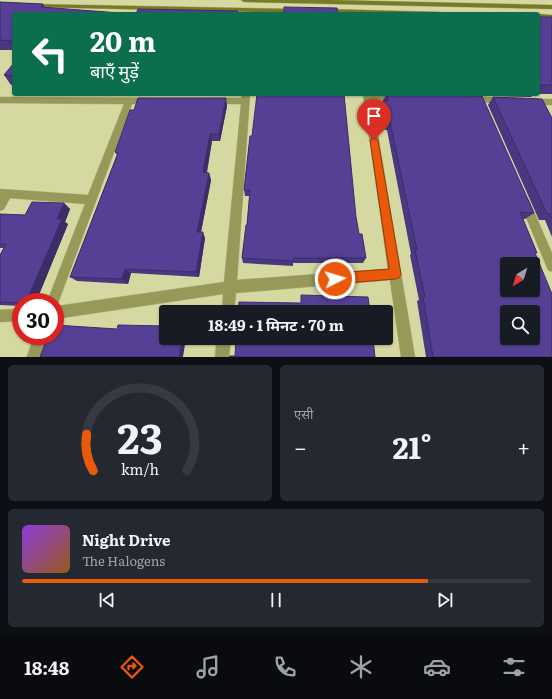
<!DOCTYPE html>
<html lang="hi">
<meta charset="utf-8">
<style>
:root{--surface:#171b24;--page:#242831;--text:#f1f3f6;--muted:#9ea1a6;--line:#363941;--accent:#ea580c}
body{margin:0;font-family:Literata,"Noto Sans Devanagari",serif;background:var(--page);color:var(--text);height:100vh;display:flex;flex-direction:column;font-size:15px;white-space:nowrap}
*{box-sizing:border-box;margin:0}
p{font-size:13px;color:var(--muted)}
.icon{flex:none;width:22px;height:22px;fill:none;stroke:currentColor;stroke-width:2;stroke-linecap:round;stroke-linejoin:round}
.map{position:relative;height:357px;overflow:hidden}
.details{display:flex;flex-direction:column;gap:8px;padding:8px;background:#0d0f14;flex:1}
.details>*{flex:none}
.hud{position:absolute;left:12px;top:12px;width:528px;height:84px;border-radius:4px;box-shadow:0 1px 3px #0004;background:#0b6e4f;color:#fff;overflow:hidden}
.needle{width:26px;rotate:218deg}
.buttons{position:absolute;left:500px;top:257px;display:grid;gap:8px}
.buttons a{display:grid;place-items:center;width:40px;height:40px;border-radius:4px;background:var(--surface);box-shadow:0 1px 3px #0004;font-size:20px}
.speed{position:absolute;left:12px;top:293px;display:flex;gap:8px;font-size:20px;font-weight:700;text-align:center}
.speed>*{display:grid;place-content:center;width:52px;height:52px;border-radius:50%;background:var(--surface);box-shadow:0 1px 3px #0004;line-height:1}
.speed .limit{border:6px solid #d22;background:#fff;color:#111}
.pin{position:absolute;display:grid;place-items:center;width:34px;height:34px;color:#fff;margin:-41px -17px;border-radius:50% 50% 50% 0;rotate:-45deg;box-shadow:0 0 4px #0007}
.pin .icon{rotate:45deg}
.me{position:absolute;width:44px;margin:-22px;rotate:85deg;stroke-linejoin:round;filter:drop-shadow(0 0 3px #0008)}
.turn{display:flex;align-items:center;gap:14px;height:84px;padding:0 12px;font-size:18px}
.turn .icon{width:52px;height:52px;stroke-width:2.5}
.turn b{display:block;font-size:28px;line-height:34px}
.big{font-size:30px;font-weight:700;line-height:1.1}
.details .card{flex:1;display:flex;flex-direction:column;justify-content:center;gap:6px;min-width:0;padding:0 14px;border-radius:6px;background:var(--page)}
.details .dial{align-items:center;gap:0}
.dial svg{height:104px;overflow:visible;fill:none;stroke:var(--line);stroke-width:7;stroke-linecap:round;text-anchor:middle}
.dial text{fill:var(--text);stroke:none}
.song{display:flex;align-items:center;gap:12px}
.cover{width:48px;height:48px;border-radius:6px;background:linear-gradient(135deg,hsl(270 70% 55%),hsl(30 70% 35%))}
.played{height:4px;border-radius:2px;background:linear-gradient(90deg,var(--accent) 80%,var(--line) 80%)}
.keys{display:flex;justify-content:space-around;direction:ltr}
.heat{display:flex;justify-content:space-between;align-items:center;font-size:22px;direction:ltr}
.details .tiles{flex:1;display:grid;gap:8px;grid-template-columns:1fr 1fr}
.card:last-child{grid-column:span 2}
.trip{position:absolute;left:159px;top:305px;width:234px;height:40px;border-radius:4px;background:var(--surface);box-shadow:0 1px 3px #0004;font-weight:700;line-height:40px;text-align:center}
.tabs{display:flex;height:64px;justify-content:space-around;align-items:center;background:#090b0e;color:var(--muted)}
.tabs .icon{width:28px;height:28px}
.tabs .active{color:var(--accent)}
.tabs b{font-size:18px;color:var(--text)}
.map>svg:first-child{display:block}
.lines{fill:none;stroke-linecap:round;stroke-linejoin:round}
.minor-casing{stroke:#b4b786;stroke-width:1}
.secondary-casing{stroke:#b4b786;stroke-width:1}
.minor{fill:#969958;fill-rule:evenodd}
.secondary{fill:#787a25;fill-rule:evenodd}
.wall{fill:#493781}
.shaded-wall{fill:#3c2d69}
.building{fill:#554096;stroke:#3c2d69;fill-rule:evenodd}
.route{fill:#ea580c;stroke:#983908}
</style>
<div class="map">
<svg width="552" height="357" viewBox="0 0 552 357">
<rect width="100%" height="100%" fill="#d5d9a1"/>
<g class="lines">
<defs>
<path id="minor" d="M242,94h8l-13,186 151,-11 -25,-175 38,1 1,2 -4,3 -26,-1 43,258h-14l-11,-77 -154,13 -2,19h-12l1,-18 -168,25v-17h-8l38,-98 -75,-6 -6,11 -4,2v-22l88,6 36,-91 -124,-1v-6l150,1 4,3 -4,3h-18l-75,202 167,-24 17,-178h-27l-4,-3 4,-3h27z
M470,96l34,2 4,3 -4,3 -37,-3 -1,-2z
M530,99h22v6l-25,-1 -1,-2z
M525,198l4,2 23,53v19l-4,-2 -28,-67 1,-3z
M21,309v12l-21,1v-12z
M34,336h14l-7,21h-14z
M217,338h14l-2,19h-14z"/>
<path id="secondary" d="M241,0h89l222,5v4l-308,-7z
M31,4l266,5 3,2 -3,2 -268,-6 -1,-1z
M325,9l116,3 3,2 -121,-2v-2z
M538,14l14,1v4l-14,-1z"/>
</defs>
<use href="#minor" class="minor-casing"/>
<use href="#secondary" class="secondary-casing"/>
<use href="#minor" class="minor"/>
<use href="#secondary" class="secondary"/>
</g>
<path class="wall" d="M0,2l43,2 2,3 -31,7v36h-14z
M538,17h14v77h-14z
M14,63v22h-3l-7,-10z
M143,94h86v2h-85z
M386,94h34l114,119 -9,6h-2l14,34h-2l17,104h-126l-9,-56 2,-1 -9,-45 1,-1 -24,-124h-2l-5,-21z
M420,94h114l-3,3z
M493,97l59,21v119l-7,-17h-6l-51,-115z
M227,106l-7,35h-8l-5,32h2l2,7 -10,52 4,6 -6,39 -68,-4 -3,11 -51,-3 -7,-4 47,-122 -2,-3z
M250,136l106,81 3,17 7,24 -3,5h-70v3l-50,-3 -1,-5 5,-33 3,-29h-5l-1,-6z
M64,203l6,6 -5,13 3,2 -32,78h-15v4l-21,-1v-50l4,-7h-4v-34l25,1z"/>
<path class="shaded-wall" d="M226,98l1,8 -7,35 -1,-7z
M210,134l2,7 -7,38 -2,-7z
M209,173l2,7 -11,57 -3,-5z
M64,203l6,6 -5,13 3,2 -32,78h-10l31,-83z
M203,232l2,6 -6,39 -3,-5z
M125,269l6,4 -3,11 -6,-5z
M182,338h4l-3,19h-4z"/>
<path class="building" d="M0,2l43,2 -2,3 92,7h-119v27l-14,-1z
M284,7l53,1 1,6h-68h14z
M138,9l100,2 -1,3h-101z
M538,17h14v68h-14z
M14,63v13l-10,-1z
M257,94h87l12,123 3,17h3l4,24h-73v3l-51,-3 4,-33h1l3,-35h-6l6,-54h2z
M387,94h32l63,2 52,117 -14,-1 17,41h-2l17,41v63h-119l-10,-60h2l-10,-47h2l-27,-128h-2l-5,-22 5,1zM507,264h26v26h-26zM507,312h26v26h-26z
M493,97l49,2 10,19v96h-5z
M138,98h88l-7,36h-9l-7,38 6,1 -12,59h6l-7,40 -71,-3 -3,10 -52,-2 48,-124 -3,-1 15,-42h4z
M32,202l32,1 -7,16h5l-36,83h-5v1l-21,-1v-47l6,-11h-6v-30l25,1z
M301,295l67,2 2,15h-132l1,-10 62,1z
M55,325l62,4 1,-4 48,1v12h16l-3,19h-139l8,-21h7z
M236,338h137l2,19h-146l1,-1h5z"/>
<path class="route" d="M374,137l4,3 23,134 -2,4 -4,1 -60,5 -3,-2 -2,-3 2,-4 3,-2 54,-4 -19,-129z"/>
</svg>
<div class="buttons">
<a><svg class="needle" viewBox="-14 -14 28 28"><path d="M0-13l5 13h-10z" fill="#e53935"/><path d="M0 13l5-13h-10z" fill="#9ea1a6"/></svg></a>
<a><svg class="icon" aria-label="search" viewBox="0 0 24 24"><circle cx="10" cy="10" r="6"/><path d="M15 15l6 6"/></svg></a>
</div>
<div class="speed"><div class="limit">30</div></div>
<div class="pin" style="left:374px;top:140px;background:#d93025"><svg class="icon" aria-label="arrive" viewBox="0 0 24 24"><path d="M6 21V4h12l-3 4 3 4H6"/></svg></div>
<svg class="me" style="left:335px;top:279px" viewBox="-20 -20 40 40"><circle r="17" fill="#ea580c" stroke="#fff" stroke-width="3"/><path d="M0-11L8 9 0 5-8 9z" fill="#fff"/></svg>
<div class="trip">18:49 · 1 मिनट · 70 m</div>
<div class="hud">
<div class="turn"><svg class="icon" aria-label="left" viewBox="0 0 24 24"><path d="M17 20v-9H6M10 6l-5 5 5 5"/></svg><div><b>20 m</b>बाएँ मुड़ें</div></div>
</div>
</div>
<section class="details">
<div class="tiles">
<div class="card dial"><svg viewBox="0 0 100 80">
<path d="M14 69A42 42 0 1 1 86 69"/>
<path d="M14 69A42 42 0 0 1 9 41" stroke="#ea580c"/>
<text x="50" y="56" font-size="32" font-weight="700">23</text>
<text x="50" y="72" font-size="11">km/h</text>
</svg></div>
<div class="card"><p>एसी</p>
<div class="heat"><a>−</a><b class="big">21°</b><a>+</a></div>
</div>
<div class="card">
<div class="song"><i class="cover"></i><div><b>Night Drive</b><p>The Halogens</p></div></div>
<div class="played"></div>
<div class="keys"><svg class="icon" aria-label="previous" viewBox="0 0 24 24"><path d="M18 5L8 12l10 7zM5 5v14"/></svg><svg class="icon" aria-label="pause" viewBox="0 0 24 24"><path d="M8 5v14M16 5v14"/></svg><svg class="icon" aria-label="next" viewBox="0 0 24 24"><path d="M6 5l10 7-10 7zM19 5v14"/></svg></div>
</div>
</div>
</section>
<nav class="tabs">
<b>18:48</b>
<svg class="icon active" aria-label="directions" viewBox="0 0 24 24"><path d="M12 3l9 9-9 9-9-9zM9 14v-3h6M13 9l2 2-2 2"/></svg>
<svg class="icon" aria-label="music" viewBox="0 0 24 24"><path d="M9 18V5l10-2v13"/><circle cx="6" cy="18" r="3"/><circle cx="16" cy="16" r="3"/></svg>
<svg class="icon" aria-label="phone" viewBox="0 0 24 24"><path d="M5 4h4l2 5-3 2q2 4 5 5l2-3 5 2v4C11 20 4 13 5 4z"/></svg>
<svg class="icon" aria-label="climate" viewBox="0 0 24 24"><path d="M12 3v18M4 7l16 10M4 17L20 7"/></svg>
<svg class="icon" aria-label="car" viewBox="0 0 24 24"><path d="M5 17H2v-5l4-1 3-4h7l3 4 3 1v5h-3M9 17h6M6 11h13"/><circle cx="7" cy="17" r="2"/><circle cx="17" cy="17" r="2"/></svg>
<svg class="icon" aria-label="filters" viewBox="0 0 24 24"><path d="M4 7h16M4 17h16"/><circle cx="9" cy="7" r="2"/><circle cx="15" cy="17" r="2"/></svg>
</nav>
